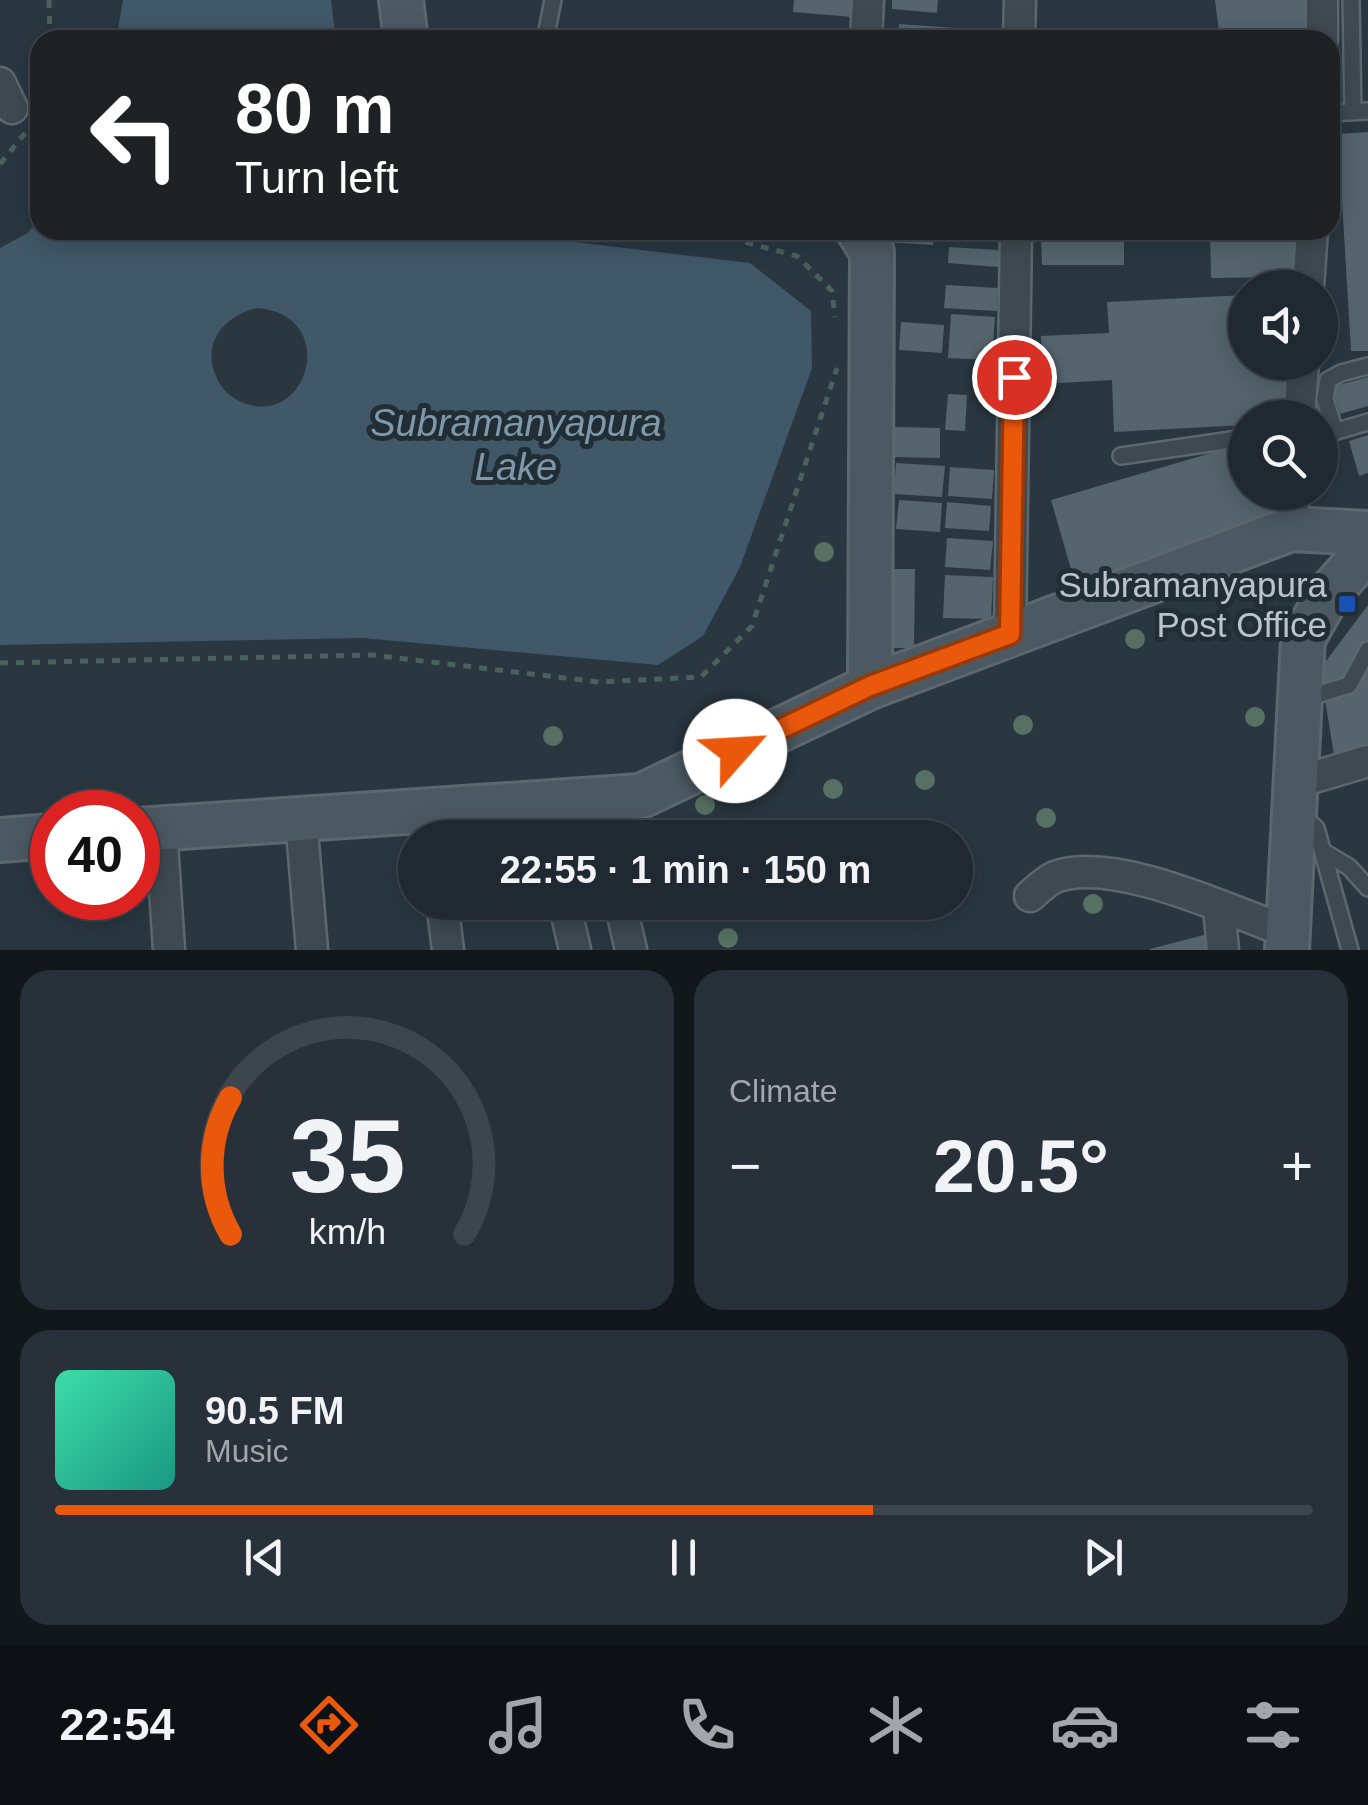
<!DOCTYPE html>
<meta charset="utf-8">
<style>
:root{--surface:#202931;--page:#283139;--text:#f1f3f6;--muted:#a2a6ab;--line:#3d454d;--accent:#ea580c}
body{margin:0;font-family:Arial,sans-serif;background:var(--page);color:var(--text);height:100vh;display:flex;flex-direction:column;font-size:38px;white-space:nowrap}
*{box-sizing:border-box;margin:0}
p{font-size:32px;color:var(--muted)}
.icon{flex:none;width:55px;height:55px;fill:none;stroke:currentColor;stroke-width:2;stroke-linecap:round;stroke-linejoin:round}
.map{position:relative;height:950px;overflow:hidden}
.side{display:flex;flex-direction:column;gap:20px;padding:20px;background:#12171b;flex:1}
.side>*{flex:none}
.guide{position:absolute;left:30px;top:30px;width:1310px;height:210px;border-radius:30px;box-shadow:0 5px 25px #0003,0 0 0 2px var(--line);background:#202124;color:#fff;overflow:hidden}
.fabs{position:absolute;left:1228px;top:270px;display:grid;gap:20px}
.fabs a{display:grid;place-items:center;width:110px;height:110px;border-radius:50%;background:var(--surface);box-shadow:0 5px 25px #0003,0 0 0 2px var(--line);font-size:50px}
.speed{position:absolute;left:30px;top:790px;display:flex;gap:20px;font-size:50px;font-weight:700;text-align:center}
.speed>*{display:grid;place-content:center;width:130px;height:130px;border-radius:50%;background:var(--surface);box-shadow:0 5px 25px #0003,0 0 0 2px var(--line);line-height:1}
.speed .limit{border:15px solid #d22;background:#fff;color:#111}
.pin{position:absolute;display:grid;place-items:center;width:85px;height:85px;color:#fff;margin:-42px;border:5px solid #fff;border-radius:50%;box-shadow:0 2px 10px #0007}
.me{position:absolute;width:110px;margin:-55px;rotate:64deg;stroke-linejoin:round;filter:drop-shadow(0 0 8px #0008)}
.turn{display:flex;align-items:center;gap:35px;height:210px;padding:0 40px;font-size:45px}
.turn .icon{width:130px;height:130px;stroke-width:2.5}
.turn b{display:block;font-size:70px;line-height:85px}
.big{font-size:75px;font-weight:600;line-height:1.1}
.side .card{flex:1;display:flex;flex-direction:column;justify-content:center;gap:15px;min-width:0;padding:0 35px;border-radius:30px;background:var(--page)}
.side .dial{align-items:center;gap:0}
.dial svg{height:260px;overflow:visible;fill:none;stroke:var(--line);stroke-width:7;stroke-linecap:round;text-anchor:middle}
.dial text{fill:var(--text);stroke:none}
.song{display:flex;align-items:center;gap:30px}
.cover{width:120px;height:120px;border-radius:15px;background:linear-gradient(135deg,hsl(160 70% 55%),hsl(170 70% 35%))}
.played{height:10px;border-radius:5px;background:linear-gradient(90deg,var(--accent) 65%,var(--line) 65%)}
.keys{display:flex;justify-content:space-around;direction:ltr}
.heat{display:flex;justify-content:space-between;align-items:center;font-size:55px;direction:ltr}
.side .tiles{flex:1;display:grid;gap:20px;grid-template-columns:1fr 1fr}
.card:last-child{grid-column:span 2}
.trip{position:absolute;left:398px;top:820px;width:575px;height:100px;border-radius:50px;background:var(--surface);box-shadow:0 5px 25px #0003,0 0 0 2px var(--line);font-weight:600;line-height:100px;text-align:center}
.tab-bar{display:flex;height:160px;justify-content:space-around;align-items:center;background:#0d1014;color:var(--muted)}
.tab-bar .icon{width:70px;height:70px}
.tab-bar .on{color:var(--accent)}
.tab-bar b{font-size:45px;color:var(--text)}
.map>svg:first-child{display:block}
.water{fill:#415868;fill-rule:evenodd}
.building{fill:#55646d}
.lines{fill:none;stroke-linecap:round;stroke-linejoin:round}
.lane-casing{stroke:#5c676e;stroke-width:20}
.street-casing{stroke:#5c676e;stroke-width:35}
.secondary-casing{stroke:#5c676e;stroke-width:48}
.path{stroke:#4c605f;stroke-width:5;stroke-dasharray:8 8;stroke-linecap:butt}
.lane{stroke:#3e4951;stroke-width:15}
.street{stroke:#3e4951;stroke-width:30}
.secondary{stroke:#4c5963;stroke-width:42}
.tree{fill:#577063}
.route-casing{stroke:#983908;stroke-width:25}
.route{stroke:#ea580c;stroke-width:18}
.transit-dot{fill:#1a4fb4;stroke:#222e36;stroke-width:4}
.labels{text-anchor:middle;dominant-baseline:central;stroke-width:10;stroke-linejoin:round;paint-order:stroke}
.poi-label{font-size:35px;fill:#bbc4cb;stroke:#222e36;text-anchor:end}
.water-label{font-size:38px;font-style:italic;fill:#7f98aa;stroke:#222e36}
</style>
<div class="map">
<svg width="1368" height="950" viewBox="0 0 1368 950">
<rect width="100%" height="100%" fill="#2a3741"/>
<path class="water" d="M123,0h208l5,40h-220z
M40,215v15h434l276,33 61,48 1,57 -72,199 -37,69 -45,29 -295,-27 -363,7v-397l28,-15zM257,308c84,7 51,120 -13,95 -13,-5 -23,-14 -28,-27 -15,-33 9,-61 41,-68z"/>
<path class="building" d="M794,0h59l-1,17 -59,-5z
M892,0h46l-1,13 -45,-4z
M1215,0h90l4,40h-89z
M899,24l101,7 -1,9h-101z
M1368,132v219h-17l-13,-217z
M886,230h48l-1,15 -48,-3z
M1210,230h90l1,47 -90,1z
M1041,236h83v29h-82z
M949,247l50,3 -1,17 -50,-4z
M946,285l52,3 -1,23 -53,-3z
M1245,295v67h42l3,56h-45v7l-131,7 -2,-52 -69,4 -2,-48 68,-3 -2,-31z
M951,314l44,3 -3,43 -44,-2z
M901,322l43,3 -2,28 -43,-3z
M1368,377v29l-28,8 -8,-27z
M948,394l19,1 -2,36 -20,-1z
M895,427l45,1v30l-45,-1z
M1368,435v38l-9,3 -10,-35z
M1245,443v49h20l9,33 -199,58 -24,-83z
M896,463l49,3 -3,31 -48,-3z
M950,467l44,3 -2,29 -44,-3z
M899,500l43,3 -2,29 -44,-3z
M947,502l44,4 -2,25 -44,-3z
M947,538l46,3 -3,29 -45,-3z
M890,569h25l-1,79h-25z
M945,575l48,2 -2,42 -48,-1z
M1368,605v147l-33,9 -15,-92z
M1227,929l6,21h-83v-1z"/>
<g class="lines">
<defs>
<path id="lane" d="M1351,0l2,112
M545,40l8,-40
M1330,113l38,-2
M1335,432l-10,-33 3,-19 13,-7 27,-7
M1320,436l48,-14
M1121,456l124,-18
M1303,699l46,-14 19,-35
M1298,820l11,2 7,6 34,122
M1324,852l25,15 19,21"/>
<path id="street" d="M866,40l2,-40
M1019,40l1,-40
M1322,40v-40
M0,83l12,25
M1308,288l4,-58
M1299,418l4,-56
M1291,529l3,-37
M1010,634l6,-404
M1294,783l74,-22
M597,799l8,39
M542,802l8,36
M301,819l11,131
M161,828l8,122
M1030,896c7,-6 16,-15 25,-19 58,-22 175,34 233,55
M442,902l6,48
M564,902l11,48
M620,902l11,48
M1219,907l4,43"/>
<path id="secondary" d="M401,0l5,40
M858,230l14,22 -2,435
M138,830l503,-34 229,-109 421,-158 77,4
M0,840l52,-4
M1287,950l16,-311 26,-46 39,-43"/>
</defs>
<use href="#lane" class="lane-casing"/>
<use href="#street" class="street-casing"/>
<use href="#secondary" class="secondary-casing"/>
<path class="path" d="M49,0l1,40
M0,164l26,-32
M699,230l98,26 35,35 3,26
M0,663l372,-8 227,27 102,-5 51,-51 85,-258"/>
<use href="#lane" class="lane"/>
<use href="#street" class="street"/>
<use href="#secondary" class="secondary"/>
</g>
<g class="tree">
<circle cx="824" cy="552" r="10"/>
<circle cx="1135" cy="639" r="10"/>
<circle cx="1255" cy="717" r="10"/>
<circle cx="714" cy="722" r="10"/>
<circle cx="1023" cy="725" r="10"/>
<circle cx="553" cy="736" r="10"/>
<circle cx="925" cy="780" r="10"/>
<circle cx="833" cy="789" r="10"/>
<circle cx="705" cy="805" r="10"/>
<circle cx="1046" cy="818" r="10"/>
<circle cx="1093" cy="904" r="10"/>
<circle cx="728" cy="938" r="10"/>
</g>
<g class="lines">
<defs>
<path id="route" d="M735,751l135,-65 140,-52 4,-257"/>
</defs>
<use href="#route" class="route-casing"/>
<use href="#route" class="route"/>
</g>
<rect class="transit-dot" x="1337" y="594" width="20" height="20" rx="5"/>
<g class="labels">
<g class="poi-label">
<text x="1327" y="584">Subramanyapura<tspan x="1327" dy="40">Post Office</tspan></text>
</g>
<g class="water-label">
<text x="516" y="423">Subramanyapura<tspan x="516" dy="44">Lake</tspan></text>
</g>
</g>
</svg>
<div class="fabs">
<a><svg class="icon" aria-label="sound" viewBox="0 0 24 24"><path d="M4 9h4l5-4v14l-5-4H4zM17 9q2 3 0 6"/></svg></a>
<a><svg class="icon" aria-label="search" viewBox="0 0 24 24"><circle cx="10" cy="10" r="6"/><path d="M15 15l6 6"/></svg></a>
</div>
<div class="speed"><div class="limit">40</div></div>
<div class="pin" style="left:1014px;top:377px;background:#d93025"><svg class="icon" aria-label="arrive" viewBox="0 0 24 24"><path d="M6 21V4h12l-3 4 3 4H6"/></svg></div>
<svg class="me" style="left:735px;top:751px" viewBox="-20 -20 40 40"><circle r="19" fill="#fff"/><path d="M0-13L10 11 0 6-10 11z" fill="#ea580c"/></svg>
<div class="trip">22:55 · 1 min · 150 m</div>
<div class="guide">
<div class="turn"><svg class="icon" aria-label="left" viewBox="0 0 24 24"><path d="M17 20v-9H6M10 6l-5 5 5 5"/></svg><div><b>80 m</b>Turn left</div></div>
</div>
</div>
<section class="side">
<div class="tiles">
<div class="card dial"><svg viewBox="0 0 100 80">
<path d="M14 69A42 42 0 1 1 86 69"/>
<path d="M14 69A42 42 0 0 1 14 27" stroke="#ea580c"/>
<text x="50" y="56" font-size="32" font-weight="700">35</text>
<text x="50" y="72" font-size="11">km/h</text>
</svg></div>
<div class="card"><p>Climate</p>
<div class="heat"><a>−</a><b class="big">20.5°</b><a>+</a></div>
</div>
<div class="card">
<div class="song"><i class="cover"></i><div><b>90.5 FM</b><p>Music</p></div></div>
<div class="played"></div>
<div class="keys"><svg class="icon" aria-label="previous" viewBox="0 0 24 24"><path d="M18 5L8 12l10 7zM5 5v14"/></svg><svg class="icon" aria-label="pause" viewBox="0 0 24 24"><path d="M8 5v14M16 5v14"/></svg><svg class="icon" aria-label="next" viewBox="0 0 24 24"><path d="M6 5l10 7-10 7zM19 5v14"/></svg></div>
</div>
</div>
</section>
<nav class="tab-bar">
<b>22:54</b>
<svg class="icon on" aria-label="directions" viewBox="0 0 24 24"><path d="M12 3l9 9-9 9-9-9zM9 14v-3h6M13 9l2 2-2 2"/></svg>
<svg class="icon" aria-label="music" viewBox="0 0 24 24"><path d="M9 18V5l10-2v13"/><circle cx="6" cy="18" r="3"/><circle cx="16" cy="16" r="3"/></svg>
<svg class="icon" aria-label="phone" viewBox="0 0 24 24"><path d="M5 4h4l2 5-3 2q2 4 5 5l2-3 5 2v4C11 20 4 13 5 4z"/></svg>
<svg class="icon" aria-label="climate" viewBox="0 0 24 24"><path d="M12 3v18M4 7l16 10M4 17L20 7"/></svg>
<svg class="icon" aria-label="car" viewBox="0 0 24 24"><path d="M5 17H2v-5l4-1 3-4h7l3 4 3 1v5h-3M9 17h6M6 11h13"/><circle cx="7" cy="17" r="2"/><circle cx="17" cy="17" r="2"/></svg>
<svg class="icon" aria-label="filters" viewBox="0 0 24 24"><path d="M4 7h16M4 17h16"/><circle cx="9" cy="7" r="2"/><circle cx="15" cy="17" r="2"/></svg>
</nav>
